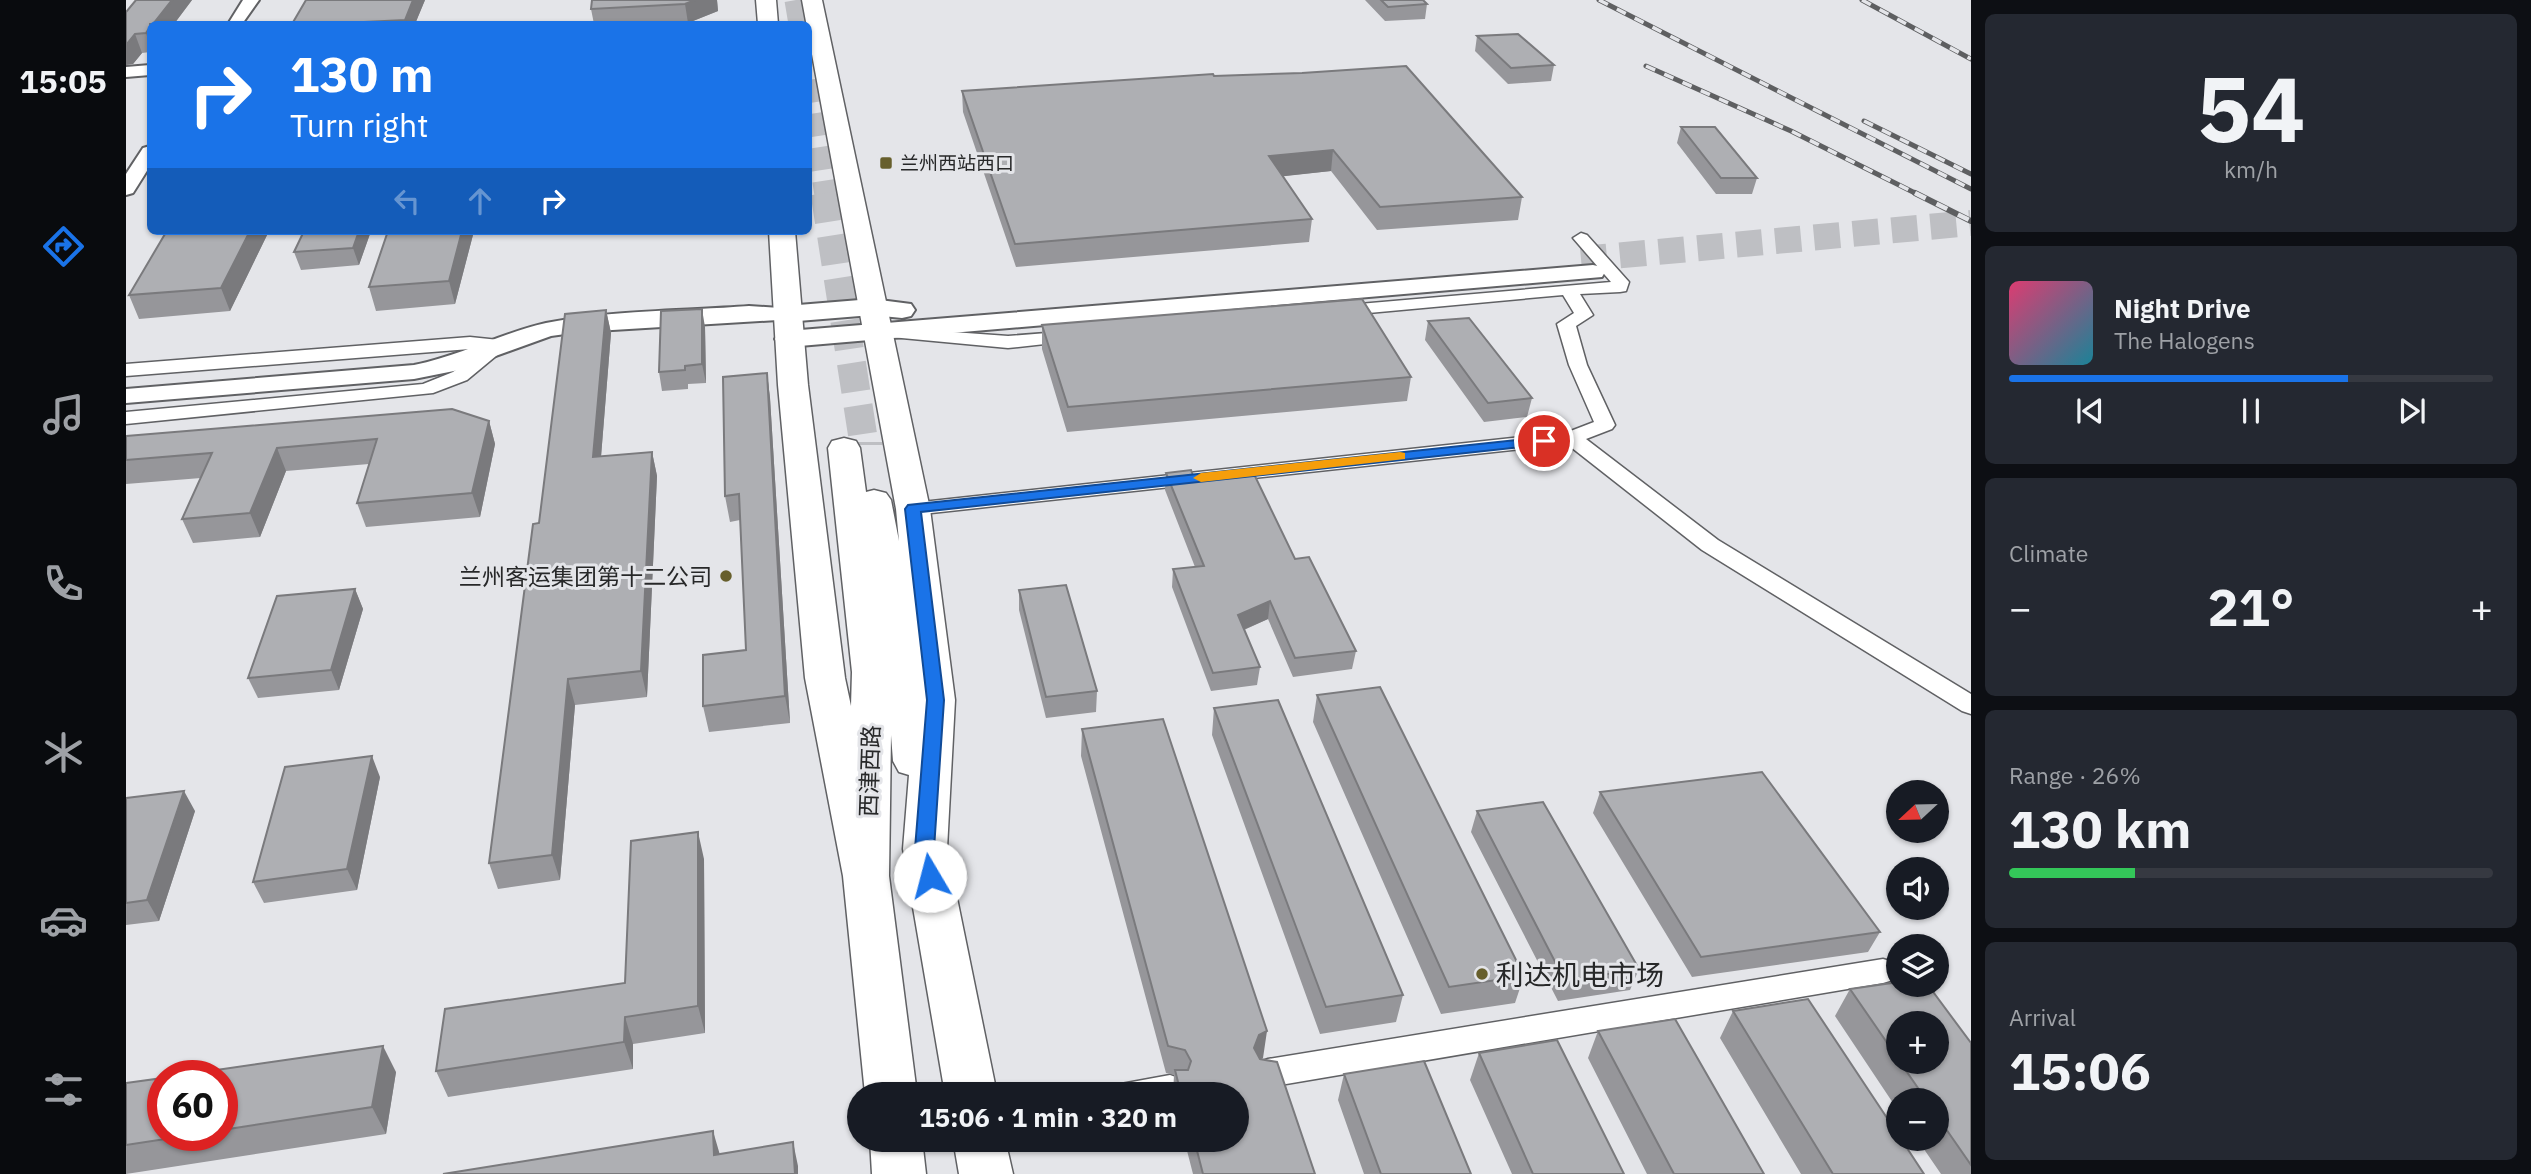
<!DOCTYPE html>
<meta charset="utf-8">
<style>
:root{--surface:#171b24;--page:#242831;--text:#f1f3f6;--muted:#9ea1a6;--line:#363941;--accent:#1a73e8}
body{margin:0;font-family:"IBM Plex Sans","Noto Sans SC",sans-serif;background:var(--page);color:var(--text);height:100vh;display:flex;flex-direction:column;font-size:26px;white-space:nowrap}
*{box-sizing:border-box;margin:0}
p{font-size:23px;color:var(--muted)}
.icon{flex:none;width:38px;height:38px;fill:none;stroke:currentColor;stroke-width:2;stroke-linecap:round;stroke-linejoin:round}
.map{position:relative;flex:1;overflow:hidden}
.details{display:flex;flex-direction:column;gap:14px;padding:14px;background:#0d0f14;width:560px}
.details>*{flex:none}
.guide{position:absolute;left:21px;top:21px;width:665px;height:214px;border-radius:10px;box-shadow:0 2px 5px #0004;background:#1a73e8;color:#fff;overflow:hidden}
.needle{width:46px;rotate:248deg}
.fabs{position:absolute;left:1760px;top:780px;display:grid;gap:14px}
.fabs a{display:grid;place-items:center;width:63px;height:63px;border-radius:50%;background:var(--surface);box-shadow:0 2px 5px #0004;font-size:35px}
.speed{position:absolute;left:21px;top:1060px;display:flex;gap:14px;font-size:35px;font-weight:700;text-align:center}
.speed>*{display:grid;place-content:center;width:91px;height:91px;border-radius:50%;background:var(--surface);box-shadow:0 2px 5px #0004;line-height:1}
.speed .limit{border:10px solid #d22;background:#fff;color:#111}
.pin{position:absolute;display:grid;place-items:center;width:60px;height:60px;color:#fff;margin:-30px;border:4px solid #fff;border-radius:50%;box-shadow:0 2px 7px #0007}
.me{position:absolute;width:77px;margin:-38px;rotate:352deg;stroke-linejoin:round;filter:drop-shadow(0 0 5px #0008)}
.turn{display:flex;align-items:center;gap:24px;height:147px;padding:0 28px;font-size:32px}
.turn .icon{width:91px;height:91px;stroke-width:2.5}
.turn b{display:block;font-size:49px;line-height:60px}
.lanes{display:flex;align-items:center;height:66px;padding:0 28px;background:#0003;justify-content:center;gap:35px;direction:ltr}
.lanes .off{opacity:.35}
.big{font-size:52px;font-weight:700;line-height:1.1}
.details .tile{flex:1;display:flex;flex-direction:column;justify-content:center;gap:10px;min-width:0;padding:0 24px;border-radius:10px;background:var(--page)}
.details .dial{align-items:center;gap:0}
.dial b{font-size:91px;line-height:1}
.song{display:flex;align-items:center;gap:21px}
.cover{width:84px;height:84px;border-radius:10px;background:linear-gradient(135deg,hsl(340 70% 55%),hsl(190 70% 35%))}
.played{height:7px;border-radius:4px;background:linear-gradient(90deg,var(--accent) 70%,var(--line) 70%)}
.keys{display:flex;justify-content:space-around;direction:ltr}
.heat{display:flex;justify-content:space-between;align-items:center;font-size:38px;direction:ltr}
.charge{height:10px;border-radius:5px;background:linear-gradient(90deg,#34c759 26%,var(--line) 0)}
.trip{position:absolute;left:721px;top:1082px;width:402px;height:70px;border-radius:35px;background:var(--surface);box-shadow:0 2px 5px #0004;font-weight:700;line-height:70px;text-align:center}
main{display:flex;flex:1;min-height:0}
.dock{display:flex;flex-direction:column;width:126px;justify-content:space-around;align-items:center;background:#090b0e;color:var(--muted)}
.dock .icon{width:49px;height:49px}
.dock .on{color:var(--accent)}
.dock b{font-size:32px;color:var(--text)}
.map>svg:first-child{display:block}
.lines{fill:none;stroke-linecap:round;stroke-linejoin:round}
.secondary-tunnel{stroke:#bebfc3;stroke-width:26;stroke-dasharray:26 13;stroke-linecap:butt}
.primary-tunnel-far2{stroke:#bebfc3;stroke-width:23;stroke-dasharray:23 11;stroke-linecap:butt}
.primary-tunnel-far1{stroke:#bebfc3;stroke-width:29;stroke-dasharray:29 14;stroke-linecap:butt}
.primary-tunnel{stroke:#bebfc3;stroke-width:37;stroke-dasharray:37 18;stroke-linecap:butt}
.minor-casing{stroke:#606164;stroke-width:3}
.tertiary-casing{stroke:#606164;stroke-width:4}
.secondary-casing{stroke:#606164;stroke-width:4}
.primary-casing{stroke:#606164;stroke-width:3}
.minor{fill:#fff;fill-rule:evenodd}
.tertiary{fill:#fff;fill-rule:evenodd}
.secondary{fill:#fff;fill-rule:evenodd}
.primary{fill:#fff;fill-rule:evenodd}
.rail-far1-casing{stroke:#5e5f61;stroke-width:5}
.rail-casing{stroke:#5e5f61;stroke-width:6}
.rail-far1{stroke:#e4e5e9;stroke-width:3.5;stroke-dasharray:10;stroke-linecap:butt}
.rail{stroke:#e4e5e9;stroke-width:4.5;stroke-dasharray:12;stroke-linecap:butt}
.wall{fill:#96969a;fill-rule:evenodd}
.shaded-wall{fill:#7a7a7d}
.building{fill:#aeafb3;stroke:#7a7a7d;stroke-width:2}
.route{fill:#1a73e8;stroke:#114b97;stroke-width:2}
.slow{fill:#f59e0b}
.poi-dot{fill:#675f2c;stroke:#e4e5e9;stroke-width:2.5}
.labels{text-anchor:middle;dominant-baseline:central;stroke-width:6;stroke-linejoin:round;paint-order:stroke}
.far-poi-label{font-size:19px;fill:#272829;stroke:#e4e5e9;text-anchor:start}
.poi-label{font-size:23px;fill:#272829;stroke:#e4e5e9;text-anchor:end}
.street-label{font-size:23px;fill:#272829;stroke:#e4e5e9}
.near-poi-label{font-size:28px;fill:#272829;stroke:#e4e5e9;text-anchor:start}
</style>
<main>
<nav class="dock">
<b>15:05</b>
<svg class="icon on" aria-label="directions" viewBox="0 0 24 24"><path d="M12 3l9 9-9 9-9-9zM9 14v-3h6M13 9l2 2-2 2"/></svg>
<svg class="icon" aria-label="music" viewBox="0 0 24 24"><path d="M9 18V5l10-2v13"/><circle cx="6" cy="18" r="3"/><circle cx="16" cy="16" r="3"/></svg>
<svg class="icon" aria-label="phone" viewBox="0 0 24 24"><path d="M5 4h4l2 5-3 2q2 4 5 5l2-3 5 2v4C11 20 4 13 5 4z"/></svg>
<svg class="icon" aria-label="climate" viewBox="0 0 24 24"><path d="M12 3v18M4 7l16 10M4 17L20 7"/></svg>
<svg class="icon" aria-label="car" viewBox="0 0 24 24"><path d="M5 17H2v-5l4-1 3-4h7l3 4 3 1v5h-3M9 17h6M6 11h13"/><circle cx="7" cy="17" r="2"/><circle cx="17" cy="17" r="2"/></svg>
<svg class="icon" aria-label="filters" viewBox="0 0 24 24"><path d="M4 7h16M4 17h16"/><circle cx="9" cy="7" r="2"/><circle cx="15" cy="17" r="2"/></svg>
</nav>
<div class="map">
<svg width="1845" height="1174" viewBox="0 0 1845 1174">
<rect width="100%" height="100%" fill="#e4e5e9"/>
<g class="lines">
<path class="secondary-tunnel" d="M1455,259l390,-36"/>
<path class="primary-tunnel-far2" d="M670,0l4,24
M682,80l18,115"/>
<path class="primary-tunnel-far1" d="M699,193l39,251"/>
<path class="primary-tunnel" d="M738,442v3"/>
<defs>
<path id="minor" d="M1455,233l6,2 42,47 -3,9 -6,1 -40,2 13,21 -17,11 11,39 28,60 -3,4 -26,10 132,101 253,154v20l-9,-3 -260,-161 -135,-106 -654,71 -8,-1 -3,-5 3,-5 8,-1 655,-71 26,-10 -25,-57 -12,-41 17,-11 -11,-18 -227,21 -9,-5 9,-5 275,-24 -38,-44z
M771,328l111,8 64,-5 9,5 -9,5 -64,7 -117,-11 -3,-4z
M344,337l29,3 9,6 -41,34 -34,13 -307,31v-12l297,-28 30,-12 29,-22 -12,-1 -344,27v-12z
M1757,959l10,3 5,9 -5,9 -10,3 -615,104 -11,-4 -5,-10 5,-10 11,-4z
M1044,1075l11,4 5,10 -2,5h-68l5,-10z"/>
<path id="tertiary" d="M117,0h16l-17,24h-14z
M24,65v10l-24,2v-10z
M24,146v20l-17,27 -7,2v-21l17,-26z
M623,306l45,3 3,5 -3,5 -214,13 -29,4 -97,35 -40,8 -288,24v-14l288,-24c46,-9 87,-32 132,-42 66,-13 136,-12 203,-17z"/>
<path id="secondary" d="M1467,265l9,2 3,5 -3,5 -814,70 -9,-2 -4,-6 4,-6 9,-2z
M746,299l39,5 4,6 -4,6 -9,2 -30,-3 -86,7 -9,-2 -4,-6 4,-6 9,-2z"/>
<path id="primary" d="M630,0h20l2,24h-20z
M676,0h20l108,509 25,191 -8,149 50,245h-52l-42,-245 6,-74 -10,-3 -6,-11 -2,-26 -2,141 28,218h-52l-22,-218 -38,-198 -27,-293 -9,-154h26l13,154 37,293 6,28 1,-34 -24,-224 4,-7 12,-3 12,3 4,7 6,44 8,-2 12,3 5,7 8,41 -3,-32z
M744,1139h52l4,35h-54z
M827,1139h52l8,35h-54z"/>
</defs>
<use href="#minor" class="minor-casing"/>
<use href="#tertiary" class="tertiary-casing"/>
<use href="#secondary" class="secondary-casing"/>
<use href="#primary" class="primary-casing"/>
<use href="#minor" class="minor"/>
<use href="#tertiary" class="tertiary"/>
<use href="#secondary" class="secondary"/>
<use href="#primary" class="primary"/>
<defs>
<path id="rail-far1" d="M1473,0l372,189
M1736,0l109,59
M1520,66l145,65 128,64
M1738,121l107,53"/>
<path id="rail" d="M1789,193l56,28"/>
</defs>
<use href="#rail-far1" class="rail-far1-casing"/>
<use href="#rail" class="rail-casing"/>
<use href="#rail-far1" class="rail-far1"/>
<use href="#rail" class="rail"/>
</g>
<path class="wall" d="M10,0h56l-18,24h-24v28l-8,1 -9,11 -7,1v-53z
M299,0l-10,24h-123z
M591,0l1,11 -30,12 -29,1h-65l-3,-15z
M1239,0h58l4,4 -2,15 -40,2z
M1351,36l77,29 -3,16 -43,3 -33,-33z
M1088,76l308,121 -4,23 -141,10 -46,-59 -48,5 29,43 -3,23 -293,25 -53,-155 -1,-21z
M1555,127l76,51 -5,16h-36l-39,-51z
M57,231h86l-39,80 -91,8 -10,-24z
M245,231l-12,34 -58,5 -7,-18z
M262,231h86l-19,73 -79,7 -7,-24z
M480,310l5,23 -10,124 51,-5 5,24 -10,221 -72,8 -15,175 -62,9 -9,-26 50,-340z
M1302,321l104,77 -5,19 -43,5 -59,-82z
M916,325l369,52 -4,24 -340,31 -25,-83z
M579,327l1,56 -18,1v5l-26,2 -3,-19z
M641,373l3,25 20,325 -81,9 -6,-26 43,-56 -6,-130 -10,2 -5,-26z
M363,421l6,23 -15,73 -114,10 -9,-24 12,-39 -83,7 -26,66 -67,6 -11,-24 19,-41 -75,6v-48z
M1040,473l28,5 101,81 61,92 -4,18 -59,8 -25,-58 -24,11 16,37 -3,18 -46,6 -39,-104 1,-18 22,-2 -30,-77z
M229,589l8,20 -24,81 -81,8 -10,-20z
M893,590l78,101 -1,21 -50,6 -27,-108z
M1191,695l207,281 -9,27 -74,11 -128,-292z
M1088,708l189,287 -7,27 -76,12 -108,-299z
M956,729l181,329 -2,1 54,115h-122l-9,-35h53v-45h-64l1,-19 -8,-2 -85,-317z
M254,777l-23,113 -93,13 -11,-21z
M1474,792l280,140 -12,20 -176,25 -99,-164z
M0,798l69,13 -36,110 -33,4z
M1351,811l162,158 -9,21 -72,11 -87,-169z
M578,859l1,174 -72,11v25l-185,28 -12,-26 189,-88z
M1724,989l121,54v131h-30l-24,-35h20v-38h-38v11l-64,-96zM1773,1024l38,38h-38z
M1607,1011l191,163h-123l-81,-136z
M1472,1031l166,143h-117l-59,-116z
M1353,1053l145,121h-112l-42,-94z
M270,1072l-10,62 -260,40v-91l37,53h59v-60z
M1218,1074l127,100h-107l-26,-74z"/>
<path class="shaded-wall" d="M46,0h20l-18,24h-21z
M287,0h12l-10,24h-9l-1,-4z
M569,0h22l1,11 -30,12 -3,-19z
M24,27v18l-4,-12z
M9,34l7,19 -9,11 -7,1v-20z
M1207,150l-2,21 -64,7 2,-22z
M124,231h19l-39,80 -9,-23z
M233,231h12l-12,34 -6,-17z
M336,231h12l-19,73 -6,-23z
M576,309l3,18 1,56 -4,-19z
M480,310l5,23 -12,148 -6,-24z
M641,373l3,25 20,325 -5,-27z
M363,421l6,23 -15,73 -8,-24z
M151,448l9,23 -26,66 -10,-24z
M526,452l5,24 -10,221 -6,-26z
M229,589l8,20 -24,81 -8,-20z
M1144,601l-2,18 -32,14 2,-18z
M442,679l7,26 -15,175 -8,-25z
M246,756l8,21 -23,113 -10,-21z
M58,791l11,20 -36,110 -12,-21z
M572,832l6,27 1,174 -7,-27z
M499,1017l8,27v25l-9,-27z
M1141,1031l-4,27 -8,4 -1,-14 5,-13z
M257,1046l13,26 -10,62 -14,-27z
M587,1131l7,24h-6z
M667,1142l5,24v8h-3z"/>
<path class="building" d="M10,0h36l-19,24h-3v3l-4,6 -11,1 -9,11v-33z
M180,0h107l-8,20 -82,4h-31z
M466,0h103l-10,4 -94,5z
M1255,0h42l4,4 -39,3z
M1392,34l36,31 -43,3 -34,-32z
M1280,66l116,131 -142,10 -47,-57 -64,6 43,63 -297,25 -53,-153 251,-17 1,2 88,-3z
M1555,127h34l42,51h-36z
M57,231h67l-29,57 -92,7 36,-61 17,-1z
M178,231h55l-6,17 -59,4z
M262,231h74l-13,50 -80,6z
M1236,299l49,78 -343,30 -26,-82z
M576,309v55l-17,2v4l-26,2 2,-61z
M480,310l-13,147 59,-5 -11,219 -73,8 -16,176 -63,8 44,-339 6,-1 26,-209z
M1343,318l63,80 -44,5 -60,-82z
M641,373l18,323 -82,10v-51l43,-5 -7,-156 -14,2 -2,-119z
M326,409l37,12 -17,72 -115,10 20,-64 -100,9 -27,65 -68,6 30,-66 -86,7v-24z
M1065,470l3,8 59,-6 42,87 14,-2 47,94 -61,7 -25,-57 -32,14 22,52 -47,6 -40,-104 31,-3 -38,-93z
M940,585l31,106 -51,6 -27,-107z
M229,589l-24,81 -83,8 29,-82z
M1254,687l144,289 -75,11 -132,-292z
M1152,700l125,295 -77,12 -112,-299z
M1037,719l104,312 -8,4 -5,13 6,11 17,3 38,112h-112l-9,-35h43v-45h-56l-6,-24h13l3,-9 -6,-11 -17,-4 -86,-317z
M246,756l-25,113 -94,13 32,-115z
M1636,772l118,160 -179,25 -101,-165z
M58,791l-37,109 -21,3v-105z
M1417,802l96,167 -74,12 -88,-170z
M572,832v174l-73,11 -1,25 -188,29 9,-62 180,-26 6,-142z
M1773,982v3h29l43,58v122l-34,-49v-15h-10l-27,-39h37v-38h-38v36l-49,-71z
M1682,999l91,137v3h2l23,35h-91l-100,-163z
M1549,1019l89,155h-90l-76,-143z
M1431,1040l67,134h-91l-54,-121z
M257,1046l-11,61 -150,23v-54h-47z
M1298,1061l47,113h-90l-37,-100z
M37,1078v58h22l-59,9v-62z
M587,1131l1,24 79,-13 2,32h-352z"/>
<path class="route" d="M1418,437l5,1v6l-628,68 23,188 -10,149 6,27 -3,5 -7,3 -7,-3 -8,-32 12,-149 -22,-191 3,-4z"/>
<path class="slow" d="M1274,452l5,1v6l-204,23 -8,-4 8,-5z"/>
<g class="poi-dot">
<rect x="753" y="156" width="14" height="14" rx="3.5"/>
<circle cx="600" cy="576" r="7"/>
<circle cx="1356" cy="974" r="7"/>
</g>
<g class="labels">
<g class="far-poi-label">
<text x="774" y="163">兰州西站西口</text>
</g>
<g class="poi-label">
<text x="586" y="576">兰州客运集团第十二公司</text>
</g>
<g class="street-label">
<text transform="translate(743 771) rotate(-88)">西津西路</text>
</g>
<g class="near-poi-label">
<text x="1370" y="974">利达机电市场</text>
</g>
</g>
</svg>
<div class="fabs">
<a><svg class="needle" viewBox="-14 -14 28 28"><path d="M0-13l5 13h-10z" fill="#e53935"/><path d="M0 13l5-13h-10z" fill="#9ea1a6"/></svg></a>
<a><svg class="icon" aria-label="sound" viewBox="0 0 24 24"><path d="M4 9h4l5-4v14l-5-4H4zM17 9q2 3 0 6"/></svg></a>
<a><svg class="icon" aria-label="layers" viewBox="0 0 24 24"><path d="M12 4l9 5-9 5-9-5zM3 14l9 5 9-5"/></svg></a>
<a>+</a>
<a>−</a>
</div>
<div class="speed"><div class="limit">60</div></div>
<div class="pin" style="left:1418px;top:441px;background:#d93025"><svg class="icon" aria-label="arrive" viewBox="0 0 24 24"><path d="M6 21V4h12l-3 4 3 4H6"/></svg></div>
<svg class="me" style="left:804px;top:876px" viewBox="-20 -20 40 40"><circle r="19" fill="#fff"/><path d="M0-13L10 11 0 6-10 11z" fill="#1a73e8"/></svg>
<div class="trip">15:06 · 1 min · 320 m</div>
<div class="guide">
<div class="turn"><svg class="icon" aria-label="right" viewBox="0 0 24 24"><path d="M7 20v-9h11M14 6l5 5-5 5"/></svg><div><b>130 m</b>Turn right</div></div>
<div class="lanes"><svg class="icon off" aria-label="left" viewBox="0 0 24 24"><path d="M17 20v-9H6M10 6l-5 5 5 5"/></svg><svg class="icon off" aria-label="ahead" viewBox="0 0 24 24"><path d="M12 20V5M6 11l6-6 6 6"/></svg><svg class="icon" aria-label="right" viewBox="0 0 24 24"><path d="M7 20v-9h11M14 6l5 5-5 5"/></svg></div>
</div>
</div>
<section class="details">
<div class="tile dial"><b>54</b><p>km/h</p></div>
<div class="tile">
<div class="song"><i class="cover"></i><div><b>Night Drive</b><p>The Halogens</p></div></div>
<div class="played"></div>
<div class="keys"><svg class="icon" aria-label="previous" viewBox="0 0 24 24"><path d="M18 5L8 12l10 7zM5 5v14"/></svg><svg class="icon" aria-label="pause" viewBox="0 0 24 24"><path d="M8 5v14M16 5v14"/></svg><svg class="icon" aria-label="next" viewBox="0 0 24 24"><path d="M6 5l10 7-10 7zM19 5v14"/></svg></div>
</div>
<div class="tile"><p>Climate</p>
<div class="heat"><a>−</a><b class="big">21°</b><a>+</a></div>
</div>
<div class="tile"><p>Range · 26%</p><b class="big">130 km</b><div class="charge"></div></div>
<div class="tile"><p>Arrival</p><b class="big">15:06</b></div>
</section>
</main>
